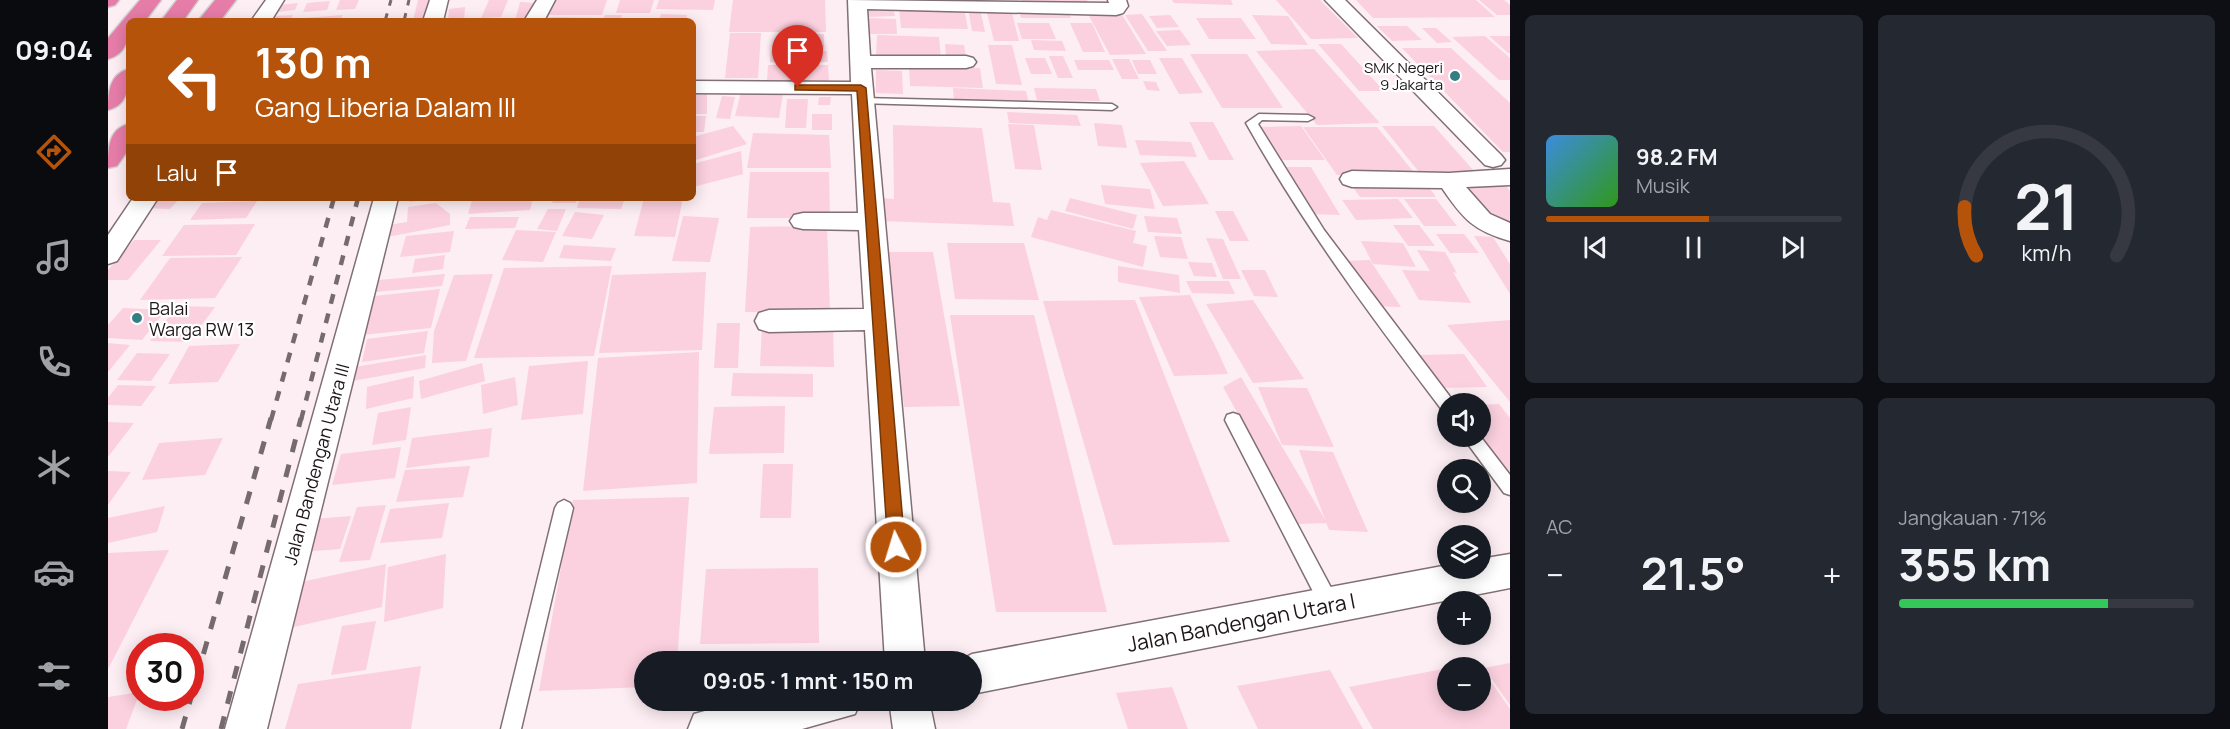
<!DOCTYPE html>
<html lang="id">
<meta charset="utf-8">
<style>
:root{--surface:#171b24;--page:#242831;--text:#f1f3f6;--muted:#9ea1a6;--line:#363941;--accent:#b45309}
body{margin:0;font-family:Manrope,sans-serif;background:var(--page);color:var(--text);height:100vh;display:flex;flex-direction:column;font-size:22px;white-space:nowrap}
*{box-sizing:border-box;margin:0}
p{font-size:20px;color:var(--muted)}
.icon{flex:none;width:33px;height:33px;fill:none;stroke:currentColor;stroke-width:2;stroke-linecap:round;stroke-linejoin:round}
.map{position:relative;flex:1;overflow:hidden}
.side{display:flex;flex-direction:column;gap:15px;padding:15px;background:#0d0f14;width:720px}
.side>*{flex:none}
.top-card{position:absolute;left:18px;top:18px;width:570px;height:183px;border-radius:9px;box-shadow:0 3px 15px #0003;background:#b45309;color:#fff;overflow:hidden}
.tools{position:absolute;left:1329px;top:393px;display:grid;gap:12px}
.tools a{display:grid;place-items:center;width:54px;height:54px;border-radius:50%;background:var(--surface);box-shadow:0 3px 15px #0003;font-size:30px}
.speed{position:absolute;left:18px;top:633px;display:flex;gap:12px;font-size:30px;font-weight:700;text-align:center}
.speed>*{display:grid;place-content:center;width:78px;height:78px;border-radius:50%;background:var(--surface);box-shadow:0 3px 15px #0003;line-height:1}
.speed .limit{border:9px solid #d22;background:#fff;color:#111}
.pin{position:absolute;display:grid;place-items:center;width:51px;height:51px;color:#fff;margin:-62px -26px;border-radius:50% 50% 50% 0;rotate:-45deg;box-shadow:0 0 6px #0007}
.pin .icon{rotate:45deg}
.me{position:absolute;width:66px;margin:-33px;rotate:355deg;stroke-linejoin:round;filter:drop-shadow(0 0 4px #0008)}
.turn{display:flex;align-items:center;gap:21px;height:126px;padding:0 30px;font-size:27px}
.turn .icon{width:78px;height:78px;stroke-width:2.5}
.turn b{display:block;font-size:42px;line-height:51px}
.then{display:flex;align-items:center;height:57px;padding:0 30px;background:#0003;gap:12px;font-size:22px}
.big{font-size:45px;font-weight:700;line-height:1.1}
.side .card{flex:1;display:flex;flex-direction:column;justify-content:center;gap:9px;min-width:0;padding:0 21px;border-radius:9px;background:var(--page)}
.side .dial{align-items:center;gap:0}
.dial svg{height:156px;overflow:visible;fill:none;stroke:var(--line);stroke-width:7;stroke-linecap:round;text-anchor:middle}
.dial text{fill:var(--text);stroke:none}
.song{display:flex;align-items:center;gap:18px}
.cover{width:72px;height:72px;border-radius:9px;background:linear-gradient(135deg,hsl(210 70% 55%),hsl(110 70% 35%))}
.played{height:6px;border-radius:3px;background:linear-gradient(90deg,var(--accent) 55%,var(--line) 55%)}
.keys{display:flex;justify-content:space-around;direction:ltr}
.heat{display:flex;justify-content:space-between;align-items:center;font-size:33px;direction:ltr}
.charge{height:9px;border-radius:4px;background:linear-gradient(90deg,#34c759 71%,var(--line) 0)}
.side .tiles{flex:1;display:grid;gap:15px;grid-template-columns:repeat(2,1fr)}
.trip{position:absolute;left:526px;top:651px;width:348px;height:60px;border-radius:30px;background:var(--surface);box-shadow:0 3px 15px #0003;font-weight:700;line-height:60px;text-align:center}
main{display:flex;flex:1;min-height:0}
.dock{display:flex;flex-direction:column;width:108px;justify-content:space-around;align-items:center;background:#090b0e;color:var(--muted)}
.dock .icon{width:42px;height:42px}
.dock .on{color:var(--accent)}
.dock b{font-size:27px;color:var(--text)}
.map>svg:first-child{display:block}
.building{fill:#fbd0df}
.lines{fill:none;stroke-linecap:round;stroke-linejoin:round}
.service-casing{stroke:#807075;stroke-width:3}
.minor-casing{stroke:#807075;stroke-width:3}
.motorway-casing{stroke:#d2d0d1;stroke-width:3}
.service{fill:#fff;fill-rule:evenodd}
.minor{fill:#fff;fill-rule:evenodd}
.motorway{fill:#e67da9;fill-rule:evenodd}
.rail-far2{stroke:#756b6e;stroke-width:3;stroke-dasharray:8 8;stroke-linecap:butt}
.rail-far1{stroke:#756b6e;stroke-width:4.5;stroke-dasharray:10 10;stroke-linecap:butt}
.rail{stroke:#756b6e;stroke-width:5;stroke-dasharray:13 13;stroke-linecap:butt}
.route{fill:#b45309;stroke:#753606;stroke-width:1.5}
.poi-dot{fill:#367e85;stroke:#fff;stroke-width:2}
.labels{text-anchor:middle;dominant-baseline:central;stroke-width:4.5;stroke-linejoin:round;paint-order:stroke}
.far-poi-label{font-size:15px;fill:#1d1619;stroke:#fff;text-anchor:end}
.poi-label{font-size:18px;fill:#1d1619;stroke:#fff;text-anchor:start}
.street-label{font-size:18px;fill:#1d1619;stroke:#fff}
.near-street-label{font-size:21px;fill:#1d1619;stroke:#fff}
</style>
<main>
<nav class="dock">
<b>09:04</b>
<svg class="icon on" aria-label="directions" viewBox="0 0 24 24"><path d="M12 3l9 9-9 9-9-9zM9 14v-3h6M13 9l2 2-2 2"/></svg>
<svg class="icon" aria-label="music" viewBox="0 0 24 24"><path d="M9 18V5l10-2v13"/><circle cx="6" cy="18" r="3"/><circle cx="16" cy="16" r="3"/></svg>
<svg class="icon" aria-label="phone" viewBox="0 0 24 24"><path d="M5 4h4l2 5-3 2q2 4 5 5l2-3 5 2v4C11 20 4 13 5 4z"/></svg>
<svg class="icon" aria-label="climate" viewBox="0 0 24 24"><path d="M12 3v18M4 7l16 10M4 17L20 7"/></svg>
<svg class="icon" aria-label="car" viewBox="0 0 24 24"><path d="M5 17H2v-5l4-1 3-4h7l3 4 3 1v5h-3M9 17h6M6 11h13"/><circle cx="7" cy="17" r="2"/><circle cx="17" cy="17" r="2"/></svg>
<svg class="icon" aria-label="filters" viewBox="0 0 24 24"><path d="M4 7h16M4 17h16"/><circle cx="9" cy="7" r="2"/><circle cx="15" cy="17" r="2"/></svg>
</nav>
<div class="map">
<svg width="1402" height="729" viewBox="0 0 1402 729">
<rect width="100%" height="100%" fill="#fdeef3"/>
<path class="building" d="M232,0h19l-4,9 -19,1z
M310,0h13l-5,21h-13z
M381,0h19l-7,17 -20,1z
M442,0h57l-5,15h-59z
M512,0h34l-4,13h-34z
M551,0h56l-2,10 -57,-1z
M625,0h92l1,32h-97z
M914,0h65l1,4 -65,-2z
M1064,0h59l2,5 -59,-2z
M1168,0h44l38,38 -47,1z
M1248,0h120l19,17 -122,1z
M1371,0h25l6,5v10h-13z
M222,1l-3,9 -24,2 4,-9z
M412,2l16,1 -11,18h-10z
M190,3l-3,7 -18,2 3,-7z
M757,4h27l3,12 -28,1z
M357,7l-1,14h-16l1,-12z
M791,8h65l4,21 -67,-1z
M860,8l12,1 5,23 -13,-1z
M878,9h25l8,32h-25z
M910,9h49l4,9h-50z
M1013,13l25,41 -36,1 -22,-41z
M553,14l26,1 -1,6h-27z
M1034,14l25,37h-19l-23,-36z
M185,15l-3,6h-18l3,-5z
M235,15l-3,6h-37l1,-3z
M497,15h17l-2,6h-18z
M1062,15l9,12 -22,1 -8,-12z
M1144,15l36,1 20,29 -37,-1z
M449,17l43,1 -1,3h-60l2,-3z
M758,18l30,1 1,15h-30z
M1088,18h45l15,21h-47z
M909,23h32l7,16h-34z
M962,23h22l13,29h-22z
M1269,26h30l15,14 -30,1z
M1314,28h14l16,14 -15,1z
M1072,30l11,15 -24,1 -11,-15z
M622,33h31l-3,45h-33z
M676,34h40v15h-40z
M769,35l62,2 2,22 -65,-2z
M1377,36l25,22v22h-11l-47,-43z
M1381,36h21v17h-2z
M923,40l31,1 4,10 -32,-1z
M837,44l19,1 2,13h-20z
M1210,44h23l43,47h-25z
M880,45h24l10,40 -26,-1z
M1294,48h49l59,55v49h-7z
M1206,49l66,74 -63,2 -61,-74z
M663,51h56l1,11h-58z
M1082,54h57l36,54h-61z
M941,56h14l10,22h-15z
M917,58h20l7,16h-21z
M1051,58h23l21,35 -24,1z
M1004,59h17l10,20h-17z
M966,60h35l5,10h-36z
M1024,60h18l7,14h-19z
M660,65h60l1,16h-62z
M801,66l71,2 3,20 -73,-2z
M768,70l26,1 1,23 -27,-1z
M1035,81l13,1 4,9 -13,-1z
M845,88l73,3 3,13 -75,-2z
M926,88l62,1 4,12 -63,-1z
M585,90h14v24h-14z
M633,92l42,2 -4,24 -44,-2z
M614,96l13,1 -5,22 -14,-1z
M711,97h12l-1,8h-12z
M679,99h21l-2,29h-21z
M899,112l70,3 4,11 -72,-3z
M704,114h20v16h-20z
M585,116h13l-2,16h-11z
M1081,122h24l21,38h-25z
M986,123l28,2 5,23 -29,-2z
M900,124l26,1 8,45 -27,-1z
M785,125l89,3 11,74 17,1 4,23 -132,-5v-23l12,1z
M625,126l14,18 -54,17v-24z
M1193,126l24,34h-49l-20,-33z
M1274,126h52l40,45 -55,1z
M1195,127h74l39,48h-79z
M645,133l76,2 2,33h-84z
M1027,140l56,2 6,15 -57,-2z
M633,151l2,23 -50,13v-23z
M1076,161l25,43 -46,2 -23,-43z
M1174,167h29l29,48 -31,-1z
M642,172h79l1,46h-83z
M1241,182h76l11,15h-76z
M993,185l49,4 5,20 -50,-5z
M1354,185l44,1 4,5v34h-17z
M45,198h27l-10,11 -27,-1z
M303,198h33l-35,4z
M425,198l-3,12 -62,4 4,-14z
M446,198h23l-1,5h-24z
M472,198h45l-4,11 -44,-1z
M536,198h39l-8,39 -41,-1z
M962,198l67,17 -4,14 -68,-18z
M1290,199l15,19 -57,2 -14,-20z
M1296,199h32l21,27h-33z
M149,201l-11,17 -56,2 12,-17z
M328,203l14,11v11l-63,12 1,-12 19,-3 1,-15z
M440,209h18l-9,22 -20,-2z
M943,210l85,21 -3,12 14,3 -4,21 -112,-30 7,-20 9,3z
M1107,211h18l16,30h-19z
M467,212l29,3 -12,24 -30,-3z
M575,216l36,2 -9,44 -38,-1z
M1036,216l33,2 5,16 -34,-2z
M362,217h49l-4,11 -50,1z
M147,224l-19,31 -74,1 22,-31z
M1285,225h26l16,21h-27z
M719,226l3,86h-85l5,-85z
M408,230l40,2 -13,30 -41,-2z
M346,231l-4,21 -50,5 6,-21z
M1328,234h28l15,19h-29z
M1046,236l27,1 7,22 -28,-2z
M1366,236l19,1 17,27v30z
M1098,238l17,1 18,40h-18z
M26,240h27l-33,40h-20v-10z
M1253,241l42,2 13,24 -43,-3z
M839,243h77l15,57 -84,-1z
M456,245l52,3 -5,13 -52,-3z
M1309,250l28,2 12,21 -4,-1 18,31 -52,-3 -17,-30 28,1z
M778,252h47l27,154 -56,1z
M337,255l-2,14 -31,4 3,-14z
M134,257l-27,41 -75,2 30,-42z
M1262,260l31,47 -29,-1 -29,-45z
M1080,262l24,1 5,14 -23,-1z
M504,266l-18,90 -120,2 30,-90z
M1010,266l61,9 1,18 -62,-11z
M1133,270h24l13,27 -24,-1z
M598,272l-4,78 -103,3 13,-78z
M337,274l-3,12 -67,6 4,-12z
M385,274l-27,87 -34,2 2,-32 20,-56z
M1078,281h43l6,13 -43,-1z
M332,289l-9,39 -69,7 12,-39z
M1082,295l29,59 9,20 -54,2 -35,-79z
M1027,300l65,166 30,76 -117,3 -70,-244z
M1145,300l51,79 -51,4 -47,-79z
M69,306l38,1 -26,35 -39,-1z
M15,308l43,2 -24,30 -34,-2v-13z
M842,315h84l73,297h-111z
M1402,320v82l-63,-77z
M609,323h23l-2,45h-24z
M654,326h71l1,41 -74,-1z
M320,331l-4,22 -62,9 5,-23z
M0,343l22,2 -22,27z
M132,344l-22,38 -50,2 21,-38z
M591,352l-2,131 -114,8 15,-133z
M29,353l33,1 -19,27 -34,-1z
M1356,354l23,33 -48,1 -22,-33z
M318,355l-1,13 -73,13 3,-14z
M480,361l-5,53 -62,6 8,-54z
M374,363l3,18 -64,18 -2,-18z
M625,373l80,1v23l-82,-1z
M306,376l-1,22 -47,11 1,-22z
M407,377l3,28 -35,9 -2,-29z
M1133,377l86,146 -28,1 -76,-137z
M10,385l38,1 -15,20 -33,-1v-7z
M1150,387l49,1 27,59 -52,-2z
M1391,404l11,14v60l-30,-40v-33z
M677,406l-1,47 -75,1 5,-47z
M303,407l-5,33 -34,5 6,-32z
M0,422l26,1 -26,34z
M384,428l-3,29 -83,11 6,-30z
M115,438l-18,37 -63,5 17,-37z
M293,447l-6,31 -63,7 9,-31z
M1191,450l34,2 35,80 -39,-2z
M655,464h30l-2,54h-31z
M362,466l-7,31 -67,5 9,-32z
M0,471l23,1 -23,33z
M581,497l-12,165h-32v25l-106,4 34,-191z
M341,503l-7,35 -62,5 10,-34z
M278,505l-16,55 -31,2 18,-55z
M57,506l-8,26 -49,11v-25z
M243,516l-11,33 -39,3 12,-33z
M61,550l-51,100 -10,19v-116z
M338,554l-3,54 -59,14 4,-55z
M278,564l-4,43 -88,20 7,-45z
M710,568l1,75 -119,1 6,-75z
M268,621l-10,49 -35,5 11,-49z
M726,656v6h-35v-5z
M1370,663l32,46v20h-137l-24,-42 99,-19v32h32v-32l-21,-2z
M1402,663v42l-26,-37z
M313,666l-10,63h-126l13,-45z
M1222,670l33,59h-105l-21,-43z
M1064,687l16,42h-60l-12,-36z
M32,692l-14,37h-18v-32z"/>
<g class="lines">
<defs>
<path id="service" d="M754,98l250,6 5,3 -5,3 -254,-7 -1,-2z
M1151,114l49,1 6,3 -6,3 -46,-1 -4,4 66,106 130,172 1,2h-7v8l-6,-2c-70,-92 -139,-185 -196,-287z
M1125,413l6,2 98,184 2,6 -2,6 -7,3 -7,-3 -98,-191 2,-5z
M1354,436h18l30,39v20l-6,-2z
M456,500l6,3 3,5 -52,221h-20l54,-221 3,-5z"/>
<path id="minor" d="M158,0h18l-13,21h-20z
M322,0h18l-5,21h-20z
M429,0h18l-11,21h-20z
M740,0l261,3 -1,-3h18l2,6 -5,7 -7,2 -249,-6 3,47h96l7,2 3,4 -3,4 -7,2h-95l54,594h-40l-20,-332 -96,2 -10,-3 -4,-8 4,-8 10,-3 95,-1 -5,-79 -56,-1 -9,-2 -4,-6 4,-6 9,-2h55l-6,-119 -159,-1v-12l158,1z
M1217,0h20l156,155 4,5 -4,5 -8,2 -8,-2z
M1402,169v16l-44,2 24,27 20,9v18c-36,-10 -47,-22 -68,-53l-90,-1 -9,-3 -3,-5 3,-5 9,-3 97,2z
M25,198h25l-41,63 -9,3v-29z
M266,198h24l-131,531h-42z
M1402,554v34l-538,106v-32h-15l15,-8 476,-89v3h32v-9z
M637,700h116l-6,14 -53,15h-114l6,-15z
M781,700h40l6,29h-42z"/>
<path id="motorway" d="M0,0h11l-4,5 -7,2z
M32,0h21l-16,21h-16c0,17 -2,33 -21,38v-21z
M69,0h21l-15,21h-22z
M107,0h21l-16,21h-22z
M21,69c0,18 -1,36 -21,41 0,-17 1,-36 21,-41z
M21,124v25l-12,17 -9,2c0,-19 0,-39 21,-44z"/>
</defs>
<use href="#service" class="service-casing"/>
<use href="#minor" class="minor-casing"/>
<use href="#motorway" class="motorway-casing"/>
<use href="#service" class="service"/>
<use href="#minor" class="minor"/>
<use href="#motorway" class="motorway"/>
<path class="rail-far2" d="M277,21l6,-21
M296,21l5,-21"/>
<path class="rail-far1" d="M163,420l63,-222
M193,420l57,-222"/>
<path class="rail" d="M74,729l89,-311
M113,729l80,-311"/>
</g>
<path class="route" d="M687,85h66l5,3 39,459 -3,6 -6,2 -5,-2 -3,-6 -31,-456 -59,-1h-3z"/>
<g class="poi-dot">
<circle cx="1347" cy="76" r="6"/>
<circle cx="29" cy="318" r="6"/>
</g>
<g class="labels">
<g class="far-poi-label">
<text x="1335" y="67">SMK Negeri<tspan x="1335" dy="17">9 Jakarta</tspan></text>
</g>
<g class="poi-label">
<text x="41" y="308">Balai<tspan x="41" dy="21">Warga RW 13</tspan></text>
</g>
<g class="street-label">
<text transform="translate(208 464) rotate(-75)">Jalan Bandengan Utara III</text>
</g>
<g class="near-street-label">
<text transform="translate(1133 622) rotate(-11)">Jalan Bandengan Utara I</text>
</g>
</g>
</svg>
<div class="tools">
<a><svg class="icon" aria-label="sound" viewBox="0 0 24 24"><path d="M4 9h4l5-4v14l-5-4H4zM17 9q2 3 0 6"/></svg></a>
<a><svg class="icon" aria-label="search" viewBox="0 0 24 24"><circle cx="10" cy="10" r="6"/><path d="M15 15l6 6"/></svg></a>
<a><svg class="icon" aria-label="layers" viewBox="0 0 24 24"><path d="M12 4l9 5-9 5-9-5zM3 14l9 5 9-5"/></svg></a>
<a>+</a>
<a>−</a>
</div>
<div class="speed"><div class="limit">30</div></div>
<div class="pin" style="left:690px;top:87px;background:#d93025"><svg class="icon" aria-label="arrive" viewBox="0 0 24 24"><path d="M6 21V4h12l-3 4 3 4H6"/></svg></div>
<svg class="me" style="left:788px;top:547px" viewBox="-20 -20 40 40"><circle r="17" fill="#b45309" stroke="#fff" stroke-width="3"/><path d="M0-11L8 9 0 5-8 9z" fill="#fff"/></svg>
<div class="trip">09:05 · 1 mnt · 150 m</div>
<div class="top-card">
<div class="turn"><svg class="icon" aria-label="left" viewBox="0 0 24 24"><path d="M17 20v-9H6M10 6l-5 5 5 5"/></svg><div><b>130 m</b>Gang Liberia Dalam III</div></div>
<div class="then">Lalu<svg class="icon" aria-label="arrive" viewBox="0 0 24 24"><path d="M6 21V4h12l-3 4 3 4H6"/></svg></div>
</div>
</div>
<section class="side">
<div class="tiles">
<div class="card">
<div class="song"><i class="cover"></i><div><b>98.2 FM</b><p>Musik</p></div></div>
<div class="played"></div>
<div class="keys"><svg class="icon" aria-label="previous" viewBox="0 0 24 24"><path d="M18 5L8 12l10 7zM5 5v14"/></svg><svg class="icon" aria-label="pause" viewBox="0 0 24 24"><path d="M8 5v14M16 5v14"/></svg><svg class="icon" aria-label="next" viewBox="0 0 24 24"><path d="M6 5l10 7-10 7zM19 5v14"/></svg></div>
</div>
<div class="card dial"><svg viewBox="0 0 100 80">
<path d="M14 69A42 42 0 1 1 86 69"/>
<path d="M14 69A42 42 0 0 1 8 44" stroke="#b45309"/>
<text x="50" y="56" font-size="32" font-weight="700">21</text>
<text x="50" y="72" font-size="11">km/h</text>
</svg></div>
<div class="card"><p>AC</p>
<div class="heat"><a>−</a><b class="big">21.5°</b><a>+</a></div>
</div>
<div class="card"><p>Jangkauan · 71%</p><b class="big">355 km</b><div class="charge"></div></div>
</div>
</section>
</main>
